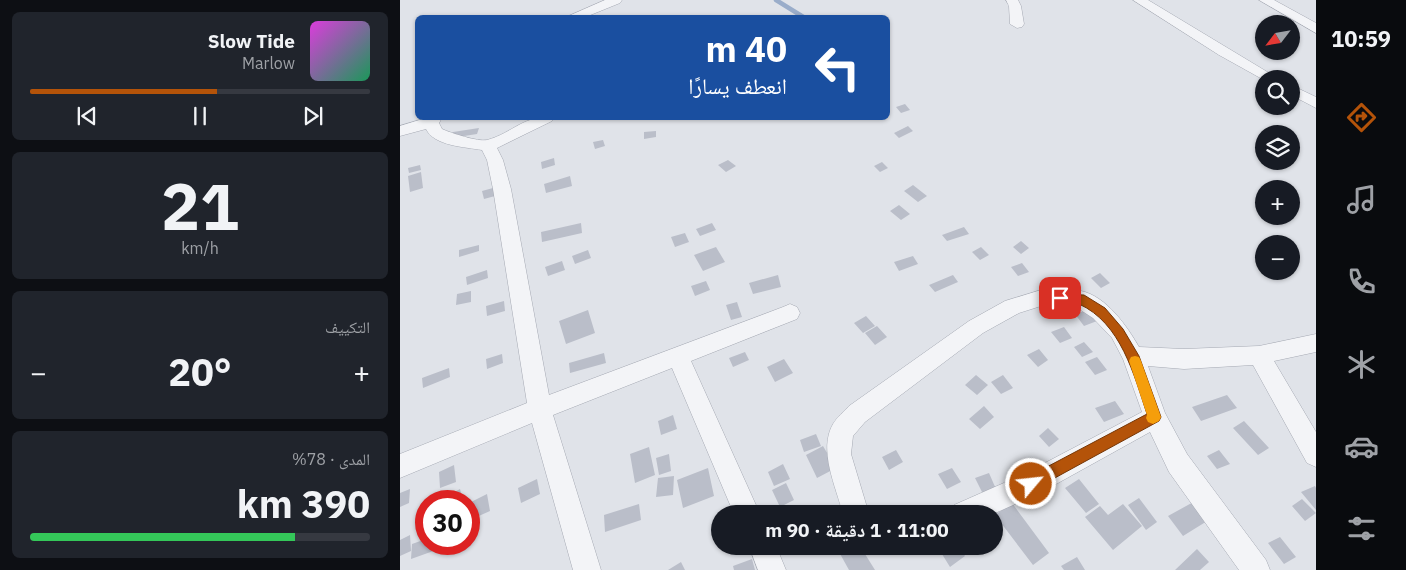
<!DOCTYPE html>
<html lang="ar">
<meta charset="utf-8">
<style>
:root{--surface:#171b24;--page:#20242c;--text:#f1f3f6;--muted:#9ea1a6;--line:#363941;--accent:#b45309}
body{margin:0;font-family:"IBM Plex Sans","Noto Naskh Arabic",sans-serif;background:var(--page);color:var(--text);direction:rtl;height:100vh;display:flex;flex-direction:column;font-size:19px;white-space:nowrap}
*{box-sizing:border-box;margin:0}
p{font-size:16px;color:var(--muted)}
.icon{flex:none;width:28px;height:28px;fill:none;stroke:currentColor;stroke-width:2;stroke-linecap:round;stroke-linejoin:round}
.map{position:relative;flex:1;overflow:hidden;direction:ltr}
.panel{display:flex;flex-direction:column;gap:12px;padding:12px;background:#0d0f14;width:400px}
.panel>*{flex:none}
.hud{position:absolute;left:15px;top:15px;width:475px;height:105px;border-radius:8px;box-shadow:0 1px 4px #0004;direction:rtl;background:#1a4fa0;color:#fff;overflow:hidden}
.needle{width:32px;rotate:239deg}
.tools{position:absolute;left:855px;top:15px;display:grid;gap:10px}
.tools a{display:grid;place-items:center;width:45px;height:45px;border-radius:50%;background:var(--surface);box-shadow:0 1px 4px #0004;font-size:25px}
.speed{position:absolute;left:15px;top:490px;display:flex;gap:10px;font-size:25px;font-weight:700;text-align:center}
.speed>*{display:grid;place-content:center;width:65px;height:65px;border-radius:50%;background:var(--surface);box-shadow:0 1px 4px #0004;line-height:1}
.speed .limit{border:8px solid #d22;background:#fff;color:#111}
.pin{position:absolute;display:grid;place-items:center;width:42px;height:42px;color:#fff;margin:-21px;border-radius:10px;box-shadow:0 2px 8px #0006}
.me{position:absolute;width:55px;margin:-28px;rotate:62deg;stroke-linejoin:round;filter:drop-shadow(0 0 4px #0008)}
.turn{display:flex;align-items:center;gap:18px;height:105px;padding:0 20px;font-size:22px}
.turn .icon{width:65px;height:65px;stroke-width:2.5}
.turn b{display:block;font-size:35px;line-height:42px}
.big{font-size:38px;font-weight:700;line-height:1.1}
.panel .tile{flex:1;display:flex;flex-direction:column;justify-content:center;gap:8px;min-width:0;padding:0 18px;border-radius:8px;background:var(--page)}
.panel .dial{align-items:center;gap:0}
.dial b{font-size:65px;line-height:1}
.song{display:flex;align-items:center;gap:15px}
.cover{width:60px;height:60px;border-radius:8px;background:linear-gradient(135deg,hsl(300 70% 55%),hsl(150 70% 35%))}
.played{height:5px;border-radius:2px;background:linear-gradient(90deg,var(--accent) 55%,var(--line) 55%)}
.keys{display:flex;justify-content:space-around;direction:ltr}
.heat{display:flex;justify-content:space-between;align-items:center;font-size:28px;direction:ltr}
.charge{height:8px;border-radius:4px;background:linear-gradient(90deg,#34c759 78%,var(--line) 0)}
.trip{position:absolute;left:311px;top:505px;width:292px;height:50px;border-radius:25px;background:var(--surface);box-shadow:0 1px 4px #0004;font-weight:700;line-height:50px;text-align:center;direction:rtl}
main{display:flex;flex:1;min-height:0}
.tabs{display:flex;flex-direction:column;width:90px;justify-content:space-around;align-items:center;background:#090b0e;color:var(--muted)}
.tabs .icon{width:35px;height:35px}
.tabs .on{color:var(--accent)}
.tabs b{font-size:22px;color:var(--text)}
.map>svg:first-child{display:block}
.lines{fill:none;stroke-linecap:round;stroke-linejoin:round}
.stream{stroke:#9aadca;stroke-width:4.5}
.building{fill:#babec9}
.minor-casing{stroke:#a5a9b3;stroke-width:1}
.minor{fill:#f3f4f7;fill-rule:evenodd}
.route{fill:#b45309;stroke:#753606}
.slow{fill:#f59e0b}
</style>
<main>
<nav class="tabs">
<b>10:59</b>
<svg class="icon on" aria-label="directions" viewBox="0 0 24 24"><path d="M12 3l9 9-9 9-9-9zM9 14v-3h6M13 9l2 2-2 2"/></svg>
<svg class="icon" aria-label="music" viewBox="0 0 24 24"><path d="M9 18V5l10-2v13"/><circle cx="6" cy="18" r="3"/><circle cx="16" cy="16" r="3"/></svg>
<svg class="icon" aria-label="phone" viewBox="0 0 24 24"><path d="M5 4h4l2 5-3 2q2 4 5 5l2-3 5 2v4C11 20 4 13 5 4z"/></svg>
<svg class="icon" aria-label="climate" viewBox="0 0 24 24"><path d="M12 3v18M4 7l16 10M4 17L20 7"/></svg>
<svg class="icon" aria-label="car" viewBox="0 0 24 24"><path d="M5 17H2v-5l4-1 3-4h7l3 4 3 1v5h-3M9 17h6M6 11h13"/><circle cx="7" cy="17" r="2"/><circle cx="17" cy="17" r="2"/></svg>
<svg class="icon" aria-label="filters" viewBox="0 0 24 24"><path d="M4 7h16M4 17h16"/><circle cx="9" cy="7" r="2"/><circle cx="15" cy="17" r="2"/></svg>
</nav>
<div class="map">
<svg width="916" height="570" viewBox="0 0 916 570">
<rect width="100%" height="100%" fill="#e0e3e9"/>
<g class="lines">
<path class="stream" d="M376,0l29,18"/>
</g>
<path class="building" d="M505,104l5,6 -9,3 -5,-6z
M508,126l5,5 -14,7 -5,-5z
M79,128l-2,6 -26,4 2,-6z
M256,131v6l-12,2v-7z
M203,140l2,6 -10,3 -2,-7z
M154,158l1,7 -13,4 -1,-7z
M328,160l8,6 -10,6 -8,-7z
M482,162l6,6 -8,4 -6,-6z
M20,165l1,5 -12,3 -1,-5z
M21,172l2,16 -13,4 -2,-16z
M170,176l2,10 -26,7 -2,-9z
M513,185l14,11 -9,6 -14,-11z
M93,188l2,8 -11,3 -2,-8z
M499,205l11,9 -9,6 -11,-9z
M181,223l1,10 -40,9 -1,-10z
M312,223l4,7 -16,6 -4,-7z
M564,227l5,7 -22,7 -5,-6z
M285,233l4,9 -14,5 -4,-10z
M621,241l8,7 -8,6 -8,-7z
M79,245v6l-20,6v-7z
M316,247l9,15 -22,9 -9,-16z
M581,247l8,8 -9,5 -8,-8z
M188,250l3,8 -16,6 -3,-8z
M513,256l5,8 -19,7 -5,-9z
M162,261l3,9 -17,6 -3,-9z
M622,263l7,9 -11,4 -7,-9z
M87,270l1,8 -21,7 -1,-8z
M700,273l10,10 -9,5 -10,-10z
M378,275l3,12 -28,7 -4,-11z
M553,275l5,7 -23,10 -6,-7z
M306,281l4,9 -15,6 -4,-10z
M71,291v11l-15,3 1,-11z
M104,301l1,10 -18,5 -1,-10z
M337,302l5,15 -11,3 -5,-15z
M188,310l7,23 -29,11 -7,-23z
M688,310l9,11 -13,5 -9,-12z
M466,316l9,10 -12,7 -9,-10z
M477,326l10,11 -12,8 -10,-12z
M664,327l8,11 -12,5 -9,-11z
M684,342l9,10 -11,5 -8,-10z
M639,349l9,11 -10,7 -11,-12z
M345,352l4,8 -16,7 -4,-9z
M204,353l2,10 -36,10 -1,-10z
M102,354l1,9 -16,6 -1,-10z
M697,357l10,13 -12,5 -10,-13z
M384,359l9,14 -18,9 -8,-15z
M49,368l1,9 -27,11 -1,-10z
M576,375l12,10 -11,10 -12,-10z
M603,375l10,13 -12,6 -10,-12z
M827,395l10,13 -36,13 -9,-14z
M715,401l9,13 -20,8 -9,-14z
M584,406l10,11 -14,12 -11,-10z
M273,415l4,14 -16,6 -3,-14z
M844,421l25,27 -11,7 -25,-27z
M648,428l11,11 -10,8 -10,-11z
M416,434l5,12 -17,6 -4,-12z
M423,446l13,22 -19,10 -11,-23z
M249,447l6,28 -20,8 -5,-29z
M496,450l7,12 -14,8 -7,-13z
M819,450l11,14 -13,5 -10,-13z
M269,454l2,17 -12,4 -3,-17z
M383,464l7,15 -16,7 -6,-14z
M54,465l2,17 -16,6 -1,-16z
M308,468l6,28 -31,12 -6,-28z
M552,468l9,14 -14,7 -9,-15z
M589,473l7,16 -13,5 -8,-16z
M274,476l-1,19 -17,2 2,-19z
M137,479l3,15 -19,9 -3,-15z
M679,479l20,25 -13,9 -21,-25z
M386,483l8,17 -14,7 -8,-17z
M915,486l1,2v22l-15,-18z
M10,489l-1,14 -9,4v-14z
M60,489l3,12h-25z
M87,494l3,17 -18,8 -3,-16z
M739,498l18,24 -11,8 -18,-25z
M902,499l14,14 -11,8 -13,-15z
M797,500l15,18 -29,18 -15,-20z
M612,503l37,50 -16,12 -38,-50z
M239,504l2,16 -36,12 -1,-17z
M723,504l19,22 -29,24 -28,-33 15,-11 8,9z
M399,505l3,9h-19z
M10,535l1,16 -11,5v-16z
M880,537l16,20 -12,7 -16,-21z
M26,539v5h27l-42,15 1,-15z
M447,546h13l15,24h-26l-10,-18z
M537,546h22l6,10 -15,11z
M797,549l12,13 -9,8h-25z
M677,557l8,13h-21l-3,-4z
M352,559l3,11h-21l-1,-4z
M281,562l4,8h-17z"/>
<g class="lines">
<defs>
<path id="minor" d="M205,0h17l-2,3 -37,15h-19z
M606,0h12l3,6 3,18 -2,3 -5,1 -7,-4 -1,-18z
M733,0h15l131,79h-15v1l-45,-25z
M859,0h15l42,23v10z
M891,85l25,12v11l-25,-13z
M26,118h16l-3,5 3,6c9,4 36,13 45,11 26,-7 37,-26 67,-22l-2,3 -55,27 6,12 8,29 38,206 234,-88 7,-3 7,3 3,6 -3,6 -106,42 69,153h-26l-62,-146 -119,47 48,155h-28l-41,-147 -132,55v-24l127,-51 -34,-214 -6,-29 -5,-10c-17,-3 -48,-4 -56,-21l-26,7v-10z
M641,290c13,0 27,-2 40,1 25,5 46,35 58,56l45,2 75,-3 57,-12v18l-42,9 42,71v35l-9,-4 -54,-98 -69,4 -36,-3 17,47 22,41 79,106 4,10h-31l-70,-98 -19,-40 -110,61 -47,21h-43l4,-9 68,-30 120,-63 -19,-53 -11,-21 -19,-20 -17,-11 -35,-1 -22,7 -36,20 -118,89 -12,14 -2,18 18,60h-26c-7,-27 -25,-64 -10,-90 4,-7 11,-12 16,-18l120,-85 36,-20z
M349,546h27l10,24h-28z"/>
</defs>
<use href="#minor" class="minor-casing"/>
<use href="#minor" class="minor"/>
</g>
<path class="route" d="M660,294l24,1 21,13 18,21 16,27 22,61 -2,4 -128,70 -5,-2 -2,-5 2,-6 121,-64c-13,-39 -26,-91 -68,-110 -6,-3 -15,0 -23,-2l-1,-4 1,-3z"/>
<path class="slow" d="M735,356l4,1 2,4 20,56 -2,4 -6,3 -5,-2 -2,-4 1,-3 -18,-54 2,-4z"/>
</svg>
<div class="tools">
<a><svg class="needle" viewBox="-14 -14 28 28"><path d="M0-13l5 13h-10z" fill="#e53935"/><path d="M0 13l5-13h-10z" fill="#9ea1a6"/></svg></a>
<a><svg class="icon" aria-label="search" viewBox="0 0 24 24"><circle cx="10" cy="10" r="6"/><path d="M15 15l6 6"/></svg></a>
<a><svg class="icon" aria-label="layers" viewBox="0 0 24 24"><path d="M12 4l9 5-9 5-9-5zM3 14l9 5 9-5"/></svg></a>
<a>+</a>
<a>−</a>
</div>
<div class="speed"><div class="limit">30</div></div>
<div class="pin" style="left:660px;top:298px;background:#d93025"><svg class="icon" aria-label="arrive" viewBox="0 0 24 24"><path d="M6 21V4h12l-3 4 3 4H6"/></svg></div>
<svg class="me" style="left:631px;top:484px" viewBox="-20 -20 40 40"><circle r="17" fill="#b45309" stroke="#fff" stroke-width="3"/><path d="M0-11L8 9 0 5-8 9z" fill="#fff"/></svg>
<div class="trip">11:00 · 1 دقيقة · 90 m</div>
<div class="hud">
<div class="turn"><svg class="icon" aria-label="left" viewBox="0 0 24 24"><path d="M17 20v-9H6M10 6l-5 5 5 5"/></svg><div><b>40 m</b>انعطف يسارًا</div></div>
</div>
</div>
<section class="panel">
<div class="tile">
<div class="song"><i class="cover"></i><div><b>Slow Tide</b><p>Marlow</p></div></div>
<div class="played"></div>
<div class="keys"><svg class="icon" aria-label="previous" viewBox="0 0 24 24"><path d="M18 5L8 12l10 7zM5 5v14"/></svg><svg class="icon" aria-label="pause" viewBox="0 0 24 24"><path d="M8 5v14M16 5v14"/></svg><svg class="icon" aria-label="next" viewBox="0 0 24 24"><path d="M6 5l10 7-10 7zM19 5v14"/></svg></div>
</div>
<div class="tile dial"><b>21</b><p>km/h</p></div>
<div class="tile"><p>التكييف</p>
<div class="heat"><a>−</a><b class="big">20°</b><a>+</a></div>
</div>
<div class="tile"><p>المدى · 78%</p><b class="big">390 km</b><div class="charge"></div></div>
</section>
</main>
